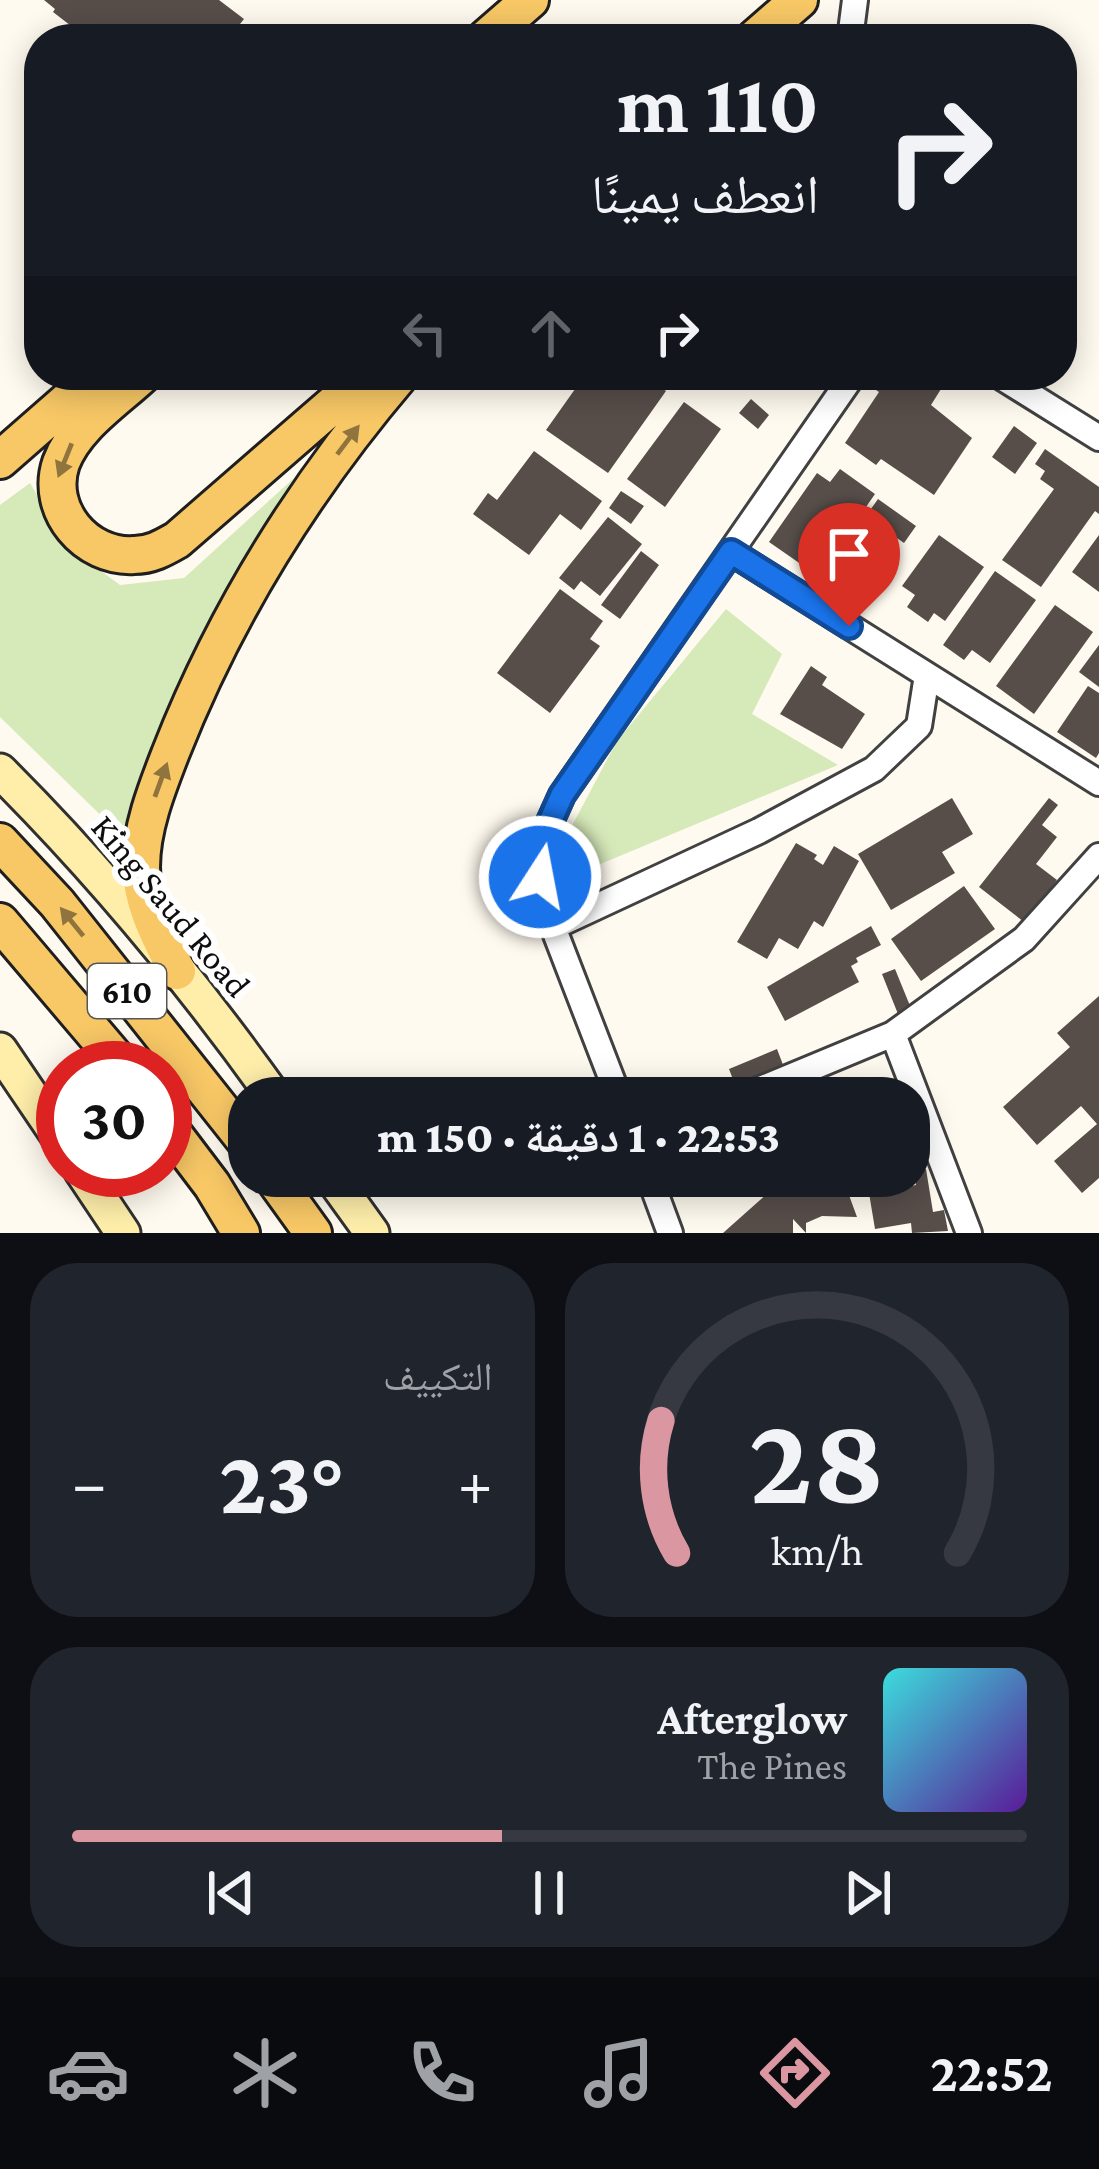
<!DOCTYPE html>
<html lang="ar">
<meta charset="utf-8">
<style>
:root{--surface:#171b24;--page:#20242c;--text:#f1f3f6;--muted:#9ea1a6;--line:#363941;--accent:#da97a1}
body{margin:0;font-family:"Crimson Pro","Noto Naskh Arabic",serif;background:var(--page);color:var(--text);direction:rtl;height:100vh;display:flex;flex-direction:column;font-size:45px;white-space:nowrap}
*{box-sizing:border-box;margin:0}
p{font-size:39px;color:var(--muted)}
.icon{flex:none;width:66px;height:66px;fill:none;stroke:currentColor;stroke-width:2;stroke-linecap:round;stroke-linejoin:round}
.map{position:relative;height:1233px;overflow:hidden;direction:ltr}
.panel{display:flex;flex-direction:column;gap:30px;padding:30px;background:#0d0f14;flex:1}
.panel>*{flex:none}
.hud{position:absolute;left:24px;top:24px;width:1053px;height:366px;border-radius:48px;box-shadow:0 6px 30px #0003;direction:rtl;background:#171b24;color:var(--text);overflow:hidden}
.speed{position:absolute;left:36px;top:1041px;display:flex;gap:24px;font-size:60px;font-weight:700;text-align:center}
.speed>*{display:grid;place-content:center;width:156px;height:156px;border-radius:50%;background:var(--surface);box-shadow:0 6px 30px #0003;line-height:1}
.speed .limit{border:18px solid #d22;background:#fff;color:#111}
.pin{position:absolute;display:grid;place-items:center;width:102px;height:102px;color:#fff;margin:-123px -51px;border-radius:50% 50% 50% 0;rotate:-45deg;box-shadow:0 0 12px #0007}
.pin .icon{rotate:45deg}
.me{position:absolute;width:132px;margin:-66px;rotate:11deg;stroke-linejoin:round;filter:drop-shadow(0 0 9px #0008)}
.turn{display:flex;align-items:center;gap:42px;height:252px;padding:0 60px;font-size:54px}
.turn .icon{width:156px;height:156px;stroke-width:2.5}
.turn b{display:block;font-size:84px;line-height:102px}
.lanes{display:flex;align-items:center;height:114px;padding:0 60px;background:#0003;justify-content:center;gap:60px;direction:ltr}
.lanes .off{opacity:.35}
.big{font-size:90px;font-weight:800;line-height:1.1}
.panel .card{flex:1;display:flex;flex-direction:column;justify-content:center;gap:18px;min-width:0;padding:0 42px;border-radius:48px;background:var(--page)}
.panel .dial{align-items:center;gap:0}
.dial svg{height:312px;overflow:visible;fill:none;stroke:var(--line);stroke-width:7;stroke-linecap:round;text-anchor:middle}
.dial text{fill:var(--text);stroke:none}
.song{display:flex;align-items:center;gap:36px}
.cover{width:144px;height:144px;border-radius:18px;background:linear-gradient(135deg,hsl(180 70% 55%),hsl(270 70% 35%))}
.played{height:12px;border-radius:6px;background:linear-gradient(90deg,var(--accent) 45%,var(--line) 45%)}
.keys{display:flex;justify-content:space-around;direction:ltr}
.heat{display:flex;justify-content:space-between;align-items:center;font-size:66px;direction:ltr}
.panel .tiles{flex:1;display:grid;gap:30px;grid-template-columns:1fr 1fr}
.card:last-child{grid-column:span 2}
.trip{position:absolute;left:228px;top:1077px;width:702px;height:120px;border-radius:48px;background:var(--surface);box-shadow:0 6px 30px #0003;font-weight:800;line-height:120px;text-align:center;direction:rtl}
.dock{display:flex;height:192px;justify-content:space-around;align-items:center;background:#090b0e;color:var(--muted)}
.dock .icon{width:84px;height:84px}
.dock .current{color:var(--accent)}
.dock b{font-size:54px;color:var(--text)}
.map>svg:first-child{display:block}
.green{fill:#d6e9b9}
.building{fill:#574e4a}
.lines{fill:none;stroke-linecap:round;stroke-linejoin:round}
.street-casing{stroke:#414141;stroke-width:30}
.secondary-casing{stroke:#303030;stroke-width:39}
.primary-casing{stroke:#1f1f1f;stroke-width:42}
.street{stroke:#fff;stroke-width:24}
.secondary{stroke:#feeeaa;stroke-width:33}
.primary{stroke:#f8c866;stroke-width:36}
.oneway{fill:#8f743e}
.route-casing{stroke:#114b97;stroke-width:30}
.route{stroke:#1a73e8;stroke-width:21}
.labels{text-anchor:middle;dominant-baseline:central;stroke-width:12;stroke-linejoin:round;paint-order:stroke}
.shield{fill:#fff;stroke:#565656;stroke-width:3}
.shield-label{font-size:33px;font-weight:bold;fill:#0e0e0e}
.street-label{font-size:36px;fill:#0e0e0e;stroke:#fff}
</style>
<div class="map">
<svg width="1099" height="1233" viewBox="0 0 1099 1233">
<rect width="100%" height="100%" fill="#fffaef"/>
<path class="green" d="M294,478l-69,115 -102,244 -123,-120v-212l30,-22 37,63 53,39 64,-7z
M726,609l56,45 -30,60 86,51 -271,113 -9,-26 59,-111z"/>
<path class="building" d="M44,0h175l25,19 -16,20h-140l-35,-27 2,-3z
M585,375h58l23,16 -58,82 -62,-43z
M869,375h51l21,14 -10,16 41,33 -38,57 -53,-36 -5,6 -31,-22 34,-51 -15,-10z
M751,399l18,16 -11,14 -19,-16z
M684,402l37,27 -56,78 -38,-28z
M1014,426l23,17 -22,31 -23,-17z
M1045,449l54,38v27l-4,-3 -54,76 -39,-27 52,-71 -14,-10 5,-8 -10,-7z
M534,451l68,50 -21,29 -21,-16 -31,41 -56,-41 15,-21 9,7z
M840,469l35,25 -57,82 -49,-34 48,-69 13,9z
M621,491l23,15 -13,18 -22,-16z
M878,499l38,27 -12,17 -38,-27z
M608,517l34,27 -42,52 -19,-15 -7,9 -15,-12z
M939,535l45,32 -39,54 -11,-8 -6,9 -21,-15 8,-12 -13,-9z
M1099,535v57l-27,-20z
M641,551l18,14 -39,54 -19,-14z
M995,571l41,29 -46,63 -18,-13 -8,10 -21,-15z
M560,589l43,32 -13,18 10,7 -50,67 -53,-40z
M1055,605l38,27 -59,82 -38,-28z
M1099,645v42l-20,-15z
M811,666l16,11 -5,8 43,29 -23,35 -62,-35z
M1088,686l11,7v60l-3,5 -39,-26z
M952,798l21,36 -31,18 13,21 -64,37 -33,-56z
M1049,798l9,7 -16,20 15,12 -21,27 21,16 -12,16 9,6 -21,27 -54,-42z
M796,843l21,12 -3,4 9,6 11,-19 25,15 -36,66 -9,-6 -16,28 -19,-11 -12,21 -30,-17z
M964,886l31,43 -74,52 -30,-42z
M871,926l10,19 -25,13 2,4 -7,4 8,16 -74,39 -18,-34z
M895,969l20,49 -13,6 -20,-50z
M1099,996v182l-17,15 -28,-32 43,-37 -16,-18 -44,39 -34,-38 67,-60 -13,-14z
M777,1049l8,21 -48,20 -8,-21z
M926,1169l7,43 11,-2 4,21 -36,2 -1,-10 -36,6 -6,-36 47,-8 -2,-13z
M787,1176h55l15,41 -35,-1 -16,7v10l-13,-14v14h-70z"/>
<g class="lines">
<defs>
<path id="street" d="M850,39l5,-39
M998,375l101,63
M731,552l368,231
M553,927l206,-96 115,-62 45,-43 8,-51
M893,1034l76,199
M619,1098l-66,-171 -13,-50 4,-42 18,-40 291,-420
M739,1098l154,-64 131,-95 75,-83
M649,1176l21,57"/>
<path id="secondary" d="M0,771c100,100 193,212 275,327
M0,1050l63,93
M81,1170l42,63
M331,1176l41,57"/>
<path id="primary" d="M485,39l45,-39
M754,39l45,-39
M142,375c-28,26 -67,51 -81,88 -16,47 25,95 73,92 17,0 29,-7 43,-15l190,-165
M0,460l97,-85
M0,842l57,61 192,242
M0,922l124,146
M177,971c-16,-32 -36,-67 -36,-104 0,-39 16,-79 30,-115 55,-140 132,-263 229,-377
M165,1123l47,62 29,48
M272,1176l41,57"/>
</defs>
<use href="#street" class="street-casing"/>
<use href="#secondary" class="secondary-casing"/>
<use href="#primary" class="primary-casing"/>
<use href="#street" class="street"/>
<use href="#secondary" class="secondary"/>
<use href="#primary" class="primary"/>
</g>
<defs><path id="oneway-solid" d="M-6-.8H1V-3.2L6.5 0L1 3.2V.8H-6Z" transform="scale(3)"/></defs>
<g class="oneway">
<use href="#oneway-solid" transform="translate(348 440) rotate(-53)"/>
<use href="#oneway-solid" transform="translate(65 460) rotate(112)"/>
<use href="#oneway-solid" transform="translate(161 780) rotate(-70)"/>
<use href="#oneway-solid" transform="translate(72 922) rotate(-129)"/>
</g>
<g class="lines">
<defs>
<path id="route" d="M540,877l4,-42 18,-40 169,-243 118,74"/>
</defs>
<use href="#route" class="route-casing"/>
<use href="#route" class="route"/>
</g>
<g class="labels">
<rect class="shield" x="88" y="964" width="78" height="54" rx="9"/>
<g class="shield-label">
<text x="127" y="991">610</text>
</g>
<g class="street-label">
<text transform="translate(171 906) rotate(50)">King Saud Road</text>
</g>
</g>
</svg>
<div class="speed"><div class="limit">30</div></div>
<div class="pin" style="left:849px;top:626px;background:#d93025"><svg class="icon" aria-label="arrive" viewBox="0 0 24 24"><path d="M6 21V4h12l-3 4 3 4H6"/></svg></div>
<svg class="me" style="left:540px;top:877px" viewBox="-20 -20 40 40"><circle r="17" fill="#1a73e8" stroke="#fff" stroke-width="3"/><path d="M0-11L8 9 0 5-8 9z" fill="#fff"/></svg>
<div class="trip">22:53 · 1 دقيقة · 150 m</div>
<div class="hud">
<div class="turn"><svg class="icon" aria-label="right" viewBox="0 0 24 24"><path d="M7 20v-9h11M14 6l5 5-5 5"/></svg><div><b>110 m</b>انعطف يمينًا</div></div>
<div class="lanes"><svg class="icon off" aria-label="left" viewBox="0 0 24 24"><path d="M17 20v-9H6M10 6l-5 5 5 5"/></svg><svg class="icon off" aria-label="ahead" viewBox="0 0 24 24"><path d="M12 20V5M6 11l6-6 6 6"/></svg><svg class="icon" aria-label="right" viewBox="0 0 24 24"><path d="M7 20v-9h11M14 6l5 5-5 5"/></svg></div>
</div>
</div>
<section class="panel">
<div class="tiles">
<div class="card dial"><svg viewBox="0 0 100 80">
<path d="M14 69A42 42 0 1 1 86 69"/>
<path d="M14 69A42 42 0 0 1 10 35" stroke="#da97a1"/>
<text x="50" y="56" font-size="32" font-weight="700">28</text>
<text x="50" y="72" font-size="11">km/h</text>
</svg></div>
<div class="card"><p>التكييف</p>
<div class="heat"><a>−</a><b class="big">23°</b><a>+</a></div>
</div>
<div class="card">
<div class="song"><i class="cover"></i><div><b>Afterglow</b><p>The Pines</p></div></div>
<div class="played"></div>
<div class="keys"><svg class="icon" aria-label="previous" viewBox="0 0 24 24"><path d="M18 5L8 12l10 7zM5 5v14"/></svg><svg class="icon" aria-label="pause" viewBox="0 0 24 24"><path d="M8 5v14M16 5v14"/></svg><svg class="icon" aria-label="next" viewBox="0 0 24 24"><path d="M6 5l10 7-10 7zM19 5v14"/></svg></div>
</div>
</div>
</section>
<nav class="dock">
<b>22:52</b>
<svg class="icon current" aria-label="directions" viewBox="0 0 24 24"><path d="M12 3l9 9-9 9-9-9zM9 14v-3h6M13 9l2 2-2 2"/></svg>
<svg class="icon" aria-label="music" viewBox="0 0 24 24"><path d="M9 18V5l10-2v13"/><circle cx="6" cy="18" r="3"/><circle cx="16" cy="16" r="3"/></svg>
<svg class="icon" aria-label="phone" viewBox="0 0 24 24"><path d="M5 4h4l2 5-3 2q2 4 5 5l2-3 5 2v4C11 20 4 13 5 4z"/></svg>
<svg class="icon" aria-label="climate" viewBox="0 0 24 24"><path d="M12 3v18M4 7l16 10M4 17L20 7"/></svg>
<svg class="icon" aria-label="car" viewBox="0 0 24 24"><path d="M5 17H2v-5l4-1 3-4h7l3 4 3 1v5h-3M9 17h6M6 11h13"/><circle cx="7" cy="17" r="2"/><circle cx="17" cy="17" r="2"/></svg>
</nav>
